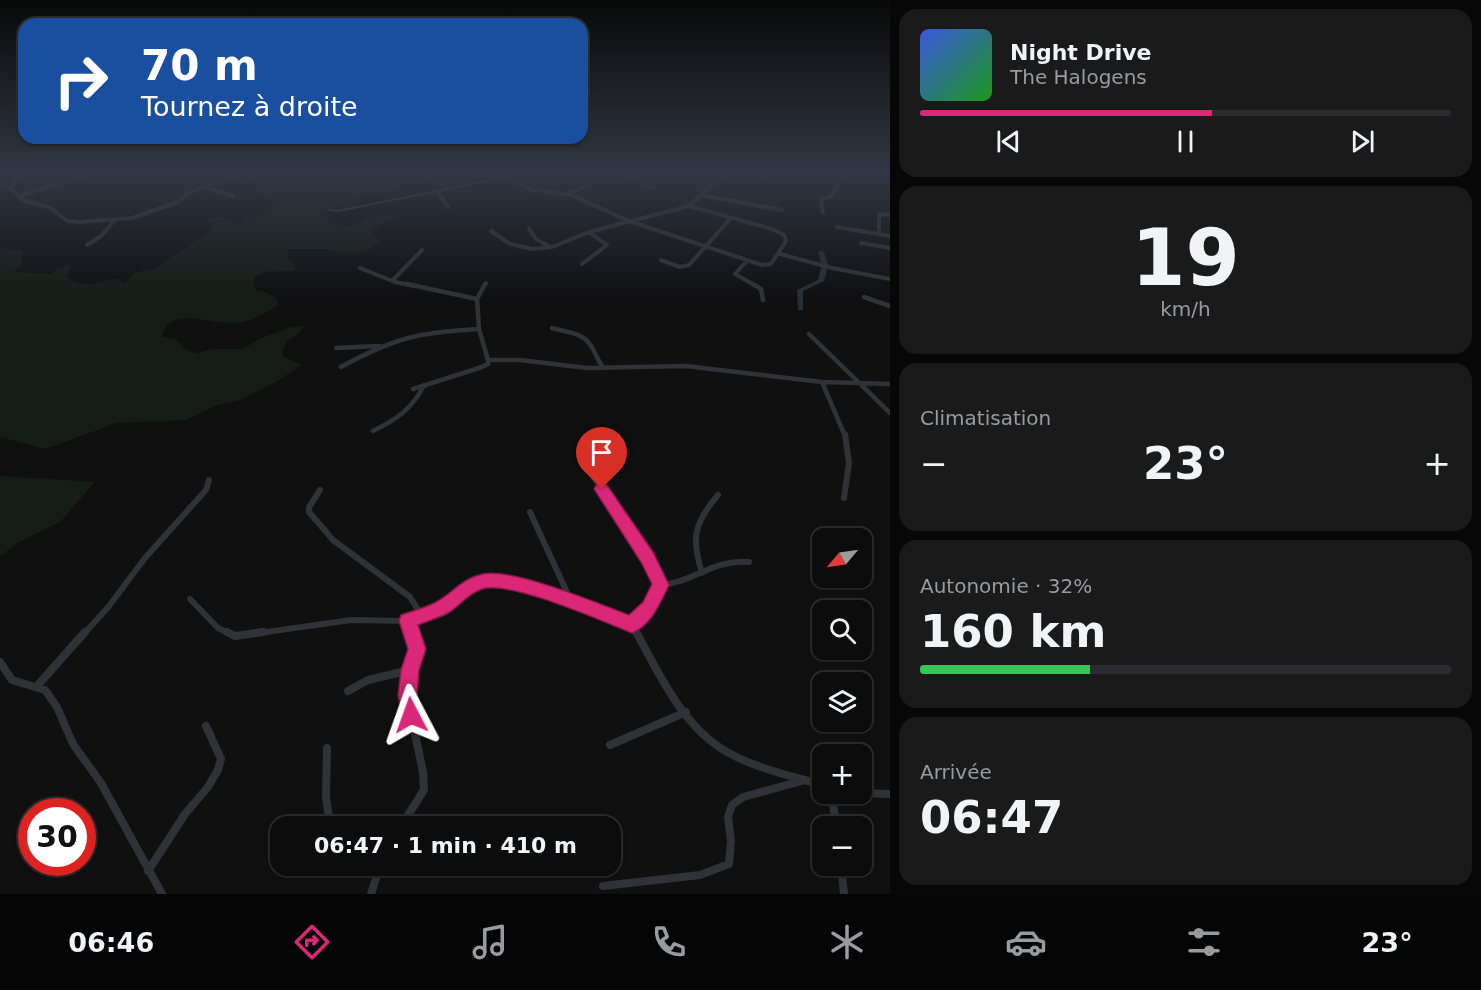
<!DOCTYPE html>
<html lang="fr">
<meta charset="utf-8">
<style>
:root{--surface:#0c0c0d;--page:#1a1a1b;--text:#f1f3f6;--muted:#9a9b9d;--line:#2c2c2e;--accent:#db2777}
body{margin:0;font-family:"DejaVu Sans",sans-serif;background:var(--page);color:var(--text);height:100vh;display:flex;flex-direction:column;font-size:22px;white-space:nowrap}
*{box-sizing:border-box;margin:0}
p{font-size:20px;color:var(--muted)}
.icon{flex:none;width:33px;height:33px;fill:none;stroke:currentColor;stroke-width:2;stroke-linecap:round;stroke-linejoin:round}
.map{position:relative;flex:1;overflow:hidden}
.side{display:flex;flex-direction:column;gap:9px;padding:9px;background:#070707;width:591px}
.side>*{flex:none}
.hud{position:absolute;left:18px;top:18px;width:570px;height:126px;border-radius:18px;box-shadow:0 2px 4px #0004,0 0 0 2px var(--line);background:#1a4fa0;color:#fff;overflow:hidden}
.needle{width:39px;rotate:241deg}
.fabs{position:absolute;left:812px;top:528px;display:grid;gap:12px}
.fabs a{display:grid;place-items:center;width:60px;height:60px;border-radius:12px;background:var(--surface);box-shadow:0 2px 4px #0004,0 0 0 2px var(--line);font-size:30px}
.speed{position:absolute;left:18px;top:798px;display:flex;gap:12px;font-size:30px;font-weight:700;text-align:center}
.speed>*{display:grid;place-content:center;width:78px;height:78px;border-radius:50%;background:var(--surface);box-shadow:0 2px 4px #0004,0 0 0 2px var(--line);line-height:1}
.speed .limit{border:9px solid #d22;background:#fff;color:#111}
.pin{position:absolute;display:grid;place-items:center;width:51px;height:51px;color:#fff;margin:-62px -26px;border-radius:50% 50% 50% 0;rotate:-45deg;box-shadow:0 0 6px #0007}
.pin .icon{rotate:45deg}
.me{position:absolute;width:66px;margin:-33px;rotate:356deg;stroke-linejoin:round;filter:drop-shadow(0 0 4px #0008)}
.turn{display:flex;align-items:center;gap:21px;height:126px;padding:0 24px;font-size:27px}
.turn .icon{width:78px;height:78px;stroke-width:2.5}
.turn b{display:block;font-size:42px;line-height:51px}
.big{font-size:45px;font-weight:600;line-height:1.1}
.side .tile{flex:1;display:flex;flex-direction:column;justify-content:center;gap:9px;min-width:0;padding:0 21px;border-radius:18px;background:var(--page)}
.side .dial{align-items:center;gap:0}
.dial b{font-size:78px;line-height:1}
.song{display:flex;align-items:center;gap:18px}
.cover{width:72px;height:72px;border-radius:9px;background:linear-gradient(135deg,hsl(230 70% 55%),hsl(120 70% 35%))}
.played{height:6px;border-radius:3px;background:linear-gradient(90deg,var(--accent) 55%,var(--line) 55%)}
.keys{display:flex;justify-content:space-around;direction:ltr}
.heat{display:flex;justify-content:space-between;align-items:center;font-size:33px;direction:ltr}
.charge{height:9px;border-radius:4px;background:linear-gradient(90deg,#34c759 32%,var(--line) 0)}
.trip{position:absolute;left:270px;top:816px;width:351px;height:60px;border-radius:18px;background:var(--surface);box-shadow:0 2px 4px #0004,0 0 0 2px var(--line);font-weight:600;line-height:60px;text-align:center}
.tab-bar{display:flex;height:96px;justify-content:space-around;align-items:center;background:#050505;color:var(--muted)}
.tab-bar .icon{width:42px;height:42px}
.tab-bar .selected{color:var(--accent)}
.tab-bar b{font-size:27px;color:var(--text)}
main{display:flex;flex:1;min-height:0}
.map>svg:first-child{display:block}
.green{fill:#161c16}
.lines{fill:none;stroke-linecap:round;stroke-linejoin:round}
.canal{fill:#253036;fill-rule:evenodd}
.street-far3{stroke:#303237;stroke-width:4}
.street-far2{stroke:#303237;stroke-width:4.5}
.street-far1{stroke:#303237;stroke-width:6}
.street{stroke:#303237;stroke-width:8}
.secondary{fill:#3e4147;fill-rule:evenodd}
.route{fill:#db2777;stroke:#8e194d;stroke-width:1.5}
</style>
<main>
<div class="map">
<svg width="890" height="894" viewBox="0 0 890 894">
<rect width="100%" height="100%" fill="#101011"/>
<path class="green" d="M281,172c39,0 91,-8 124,15l-22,7 -33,5v7l-19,2 -7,5 6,10 17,4 33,-12 15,2 -20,11 -3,7 9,6 -17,11 -20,1 -17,-4h-39l-1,10 8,4 -1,8 -29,1 -11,6v11c10,4 22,3 25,16 -12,7 -27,16 -40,18 -24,4 -67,-20 -77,13l13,3 13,12 10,2 14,-4h31l16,-10 32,-12 13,-1c-7,14 -19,8 -22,30l20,9 -28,18 -31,16 -28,7 -29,14 -69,3 -72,26 -45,-12v-189l23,3 -1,12 -8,9 37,2 6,-6 14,-4 -4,13c14,13 32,5 49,1l9,6 10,-11 20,-5 58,-39 -6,-10 14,-3 16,8 34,-15 2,-7 -15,-10v-14z
M0,476l95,6 -35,40 -41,20 -19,14z"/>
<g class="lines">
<path class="canal" d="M821,250l3,2 4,13 -4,16 -21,10v18l-1,1h-4l-1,-20 21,-10 4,-15 -4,-13z"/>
<path class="street-far3" d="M428,172l7,8 15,9
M625,172l29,16
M0,178l23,22 28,8 16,13 12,1 53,-4 46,-16 9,-8 52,-22
M506,178l27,12 38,5 58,26 133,44 9,-1 15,-23 -2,-6 -12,-6 -83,-23
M12,187l7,-15
M209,188l24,8
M437,191l11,16
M567,194l18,-7
M701,195l81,15
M19,196l75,-24
M823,213l-2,-14 9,-2 17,-25
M837,227l53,9
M529,229l7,10 14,8
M491,231l19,13 23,5 19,-2 37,-15 100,-26 36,-34
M879,234v-20l11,1
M861,243l29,5
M87,245l14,-9 13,-15
M780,254l52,14 58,11
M661,260l19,7 9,-2 42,-47
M747,261l-12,13 21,12
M582,264l25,-19 -18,-13
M360,268l35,14 19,4
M393,280l29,-30
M484,286l2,-3"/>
<path class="street-far2" d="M407,284l70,15 2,30
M753,284l8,5 2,11
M864,297l26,9
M477,299l8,-15
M552,328c11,3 29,5 36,14 7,7 8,17 15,25
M809,334l81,79
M336,348l43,-2
M488,360h32l67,8 99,-2 136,16 68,2
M341,367c53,-29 78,-35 138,-38l9,31
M822,382l23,54
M413,389l69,-22 6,-3v-4
M373,431c23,-11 40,-23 51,-46"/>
<path class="street-far1" d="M590,472l57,85 13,28 -11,22 -17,18 5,9
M320,490l-11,17v5l24,28 77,57 7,11 2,9 -12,4
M844,498l5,-35 -4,-29
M530,512l41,89 61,24
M702,573c-11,-35 -8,-50 16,-78
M660,585c35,-3 52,-26 89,-23
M190,599l28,29 12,6
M419,617c8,-3 16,-5 23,-9 24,-13 28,-29 60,-28l69,21
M84,634l25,-28 36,-48 61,-68 3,-10
M252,634l99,-14 56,1 5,13"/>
<path class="street" d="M227,632l8,4 28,-4
M636,632c22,39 44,89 83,115 30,20 69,28 103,38
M0,662l12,18 33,10 12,17 16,37 28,39 61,111
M37,686l48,-54
M348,691l20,-11 42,-10
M610,745l76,-33
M327,748l-1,48 4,30
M861,793l29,1
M832,794l4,32
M401,826l23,-36 -1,-18 -16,-76 3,-26 7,-21 -6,-17
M275,854l5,-1
M841,866l3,28
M148,871l37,-57 23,-27 10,-17 3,-11 -15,-33
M603,886l97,-11 29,-11 2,-23 -3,-24 4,-12 11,-8 62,-17
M371,894l9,-28"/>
<path class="secondary" d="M527,172h7l-196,40 -11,-2 2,-1 9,1z"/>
</g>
<linearGradient id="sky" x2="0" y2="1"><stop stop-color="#090909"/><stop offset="0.58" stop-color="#313743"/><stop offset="1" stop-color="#313743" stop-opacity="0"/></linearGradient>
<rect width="890" height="297" fill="url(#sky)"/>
<path class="route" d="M602,483l5,2 46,67 16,33c-9,18 -17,40 -37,48 -31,-12 -122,-53 -150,-44 -15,5 -22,17 -34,24 -9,5 -21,8 -30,12l8,24 -7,21 -2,26 3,19 -3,7 -6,3 -7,-3 -6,-26 3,-26 7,-21 -9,-28 2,-6c11,-4 24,-7 35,-13 17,-9 26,-24 47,-28 31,-6 114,29 146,41l14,-13 9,-18 -11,-22 -47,-73 2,-4z"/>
</svg>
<div class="fabs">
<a><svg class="needle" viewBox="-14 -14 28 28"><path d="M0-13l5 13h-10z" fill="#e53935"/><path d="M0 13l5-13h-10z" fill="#9a9b9d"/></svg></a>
<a><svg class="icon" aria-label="search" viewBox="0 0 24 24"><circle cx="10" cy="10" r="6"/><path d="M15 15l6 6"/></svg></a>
<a><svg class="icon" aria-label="layers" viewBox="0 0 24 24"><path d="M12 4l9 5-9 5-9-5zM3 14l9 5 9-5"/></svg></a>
<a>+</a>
<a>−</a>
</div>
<div class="speed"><div class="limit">30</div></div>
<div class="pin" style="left:602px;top:489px;background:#d93025"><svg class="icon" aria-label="arrive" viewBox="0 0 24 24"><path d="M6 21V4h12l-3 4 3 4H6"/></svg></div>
<svg class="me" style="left:411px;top:715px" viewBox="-20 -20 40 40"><path d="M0-17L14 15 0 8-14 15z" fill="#db2777" stroke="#fff" stroke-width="4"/></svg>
<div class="trip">06:47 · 1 min · 410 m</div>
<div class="hud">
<div class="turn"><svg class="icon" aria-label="right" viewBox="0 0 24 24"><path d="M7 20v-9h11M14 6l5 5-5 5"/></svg><div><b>70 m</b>Tournez à droite</div></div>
</div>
</div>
<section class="side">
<div class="tile">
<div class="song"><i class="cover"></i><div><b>Night Drive</b><p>The Halogens</p></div></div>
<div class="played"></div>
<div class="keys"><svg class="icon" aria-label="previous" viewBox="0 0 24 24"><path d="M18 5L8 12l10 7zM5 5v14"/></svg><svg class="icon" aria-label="pause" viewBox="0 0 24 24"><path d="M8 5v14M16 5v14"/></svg><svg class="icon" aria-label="next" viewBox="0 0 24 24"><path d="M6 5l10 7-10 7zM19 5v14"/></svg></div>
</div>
<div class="tile dial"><b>19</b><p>km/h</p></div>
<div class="tile"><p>Climatisation</p>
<div class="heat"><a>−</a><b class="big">23°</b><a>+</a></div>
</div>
<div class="tile"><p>Autonomie · 32%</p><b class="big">160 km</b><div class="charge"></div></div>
<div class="tile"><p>Arrivée</p><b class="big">06:47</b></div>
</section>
</main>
<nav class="tab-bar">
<b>06:46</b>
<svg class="icon selected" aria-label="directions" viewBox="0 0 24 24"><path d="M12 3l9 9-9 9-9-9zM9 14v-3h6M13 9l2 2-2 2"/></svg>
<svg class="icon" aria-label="music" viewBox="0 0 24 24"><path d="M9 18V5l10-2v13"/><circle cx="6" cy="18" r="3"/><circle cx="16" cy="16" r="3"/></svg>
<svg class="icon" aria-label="phone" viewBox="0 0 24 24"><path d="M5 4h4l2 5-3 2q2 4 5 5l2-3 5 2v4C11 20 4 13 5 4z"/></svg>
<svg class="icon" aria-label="climate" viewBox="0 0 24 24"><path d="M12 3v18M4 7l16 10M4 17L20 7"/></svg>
<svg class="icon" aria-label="car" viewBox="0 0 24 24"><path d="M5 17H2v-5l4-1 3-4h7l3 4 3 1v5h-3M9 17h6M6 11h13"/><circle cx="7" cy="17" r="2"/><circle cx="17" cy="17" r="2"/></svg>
<svg class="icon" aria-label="filters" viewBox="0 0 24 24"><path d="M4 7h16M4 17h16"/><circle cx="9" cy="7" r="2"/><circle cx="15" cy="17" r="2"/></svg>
<b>23°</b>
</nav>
